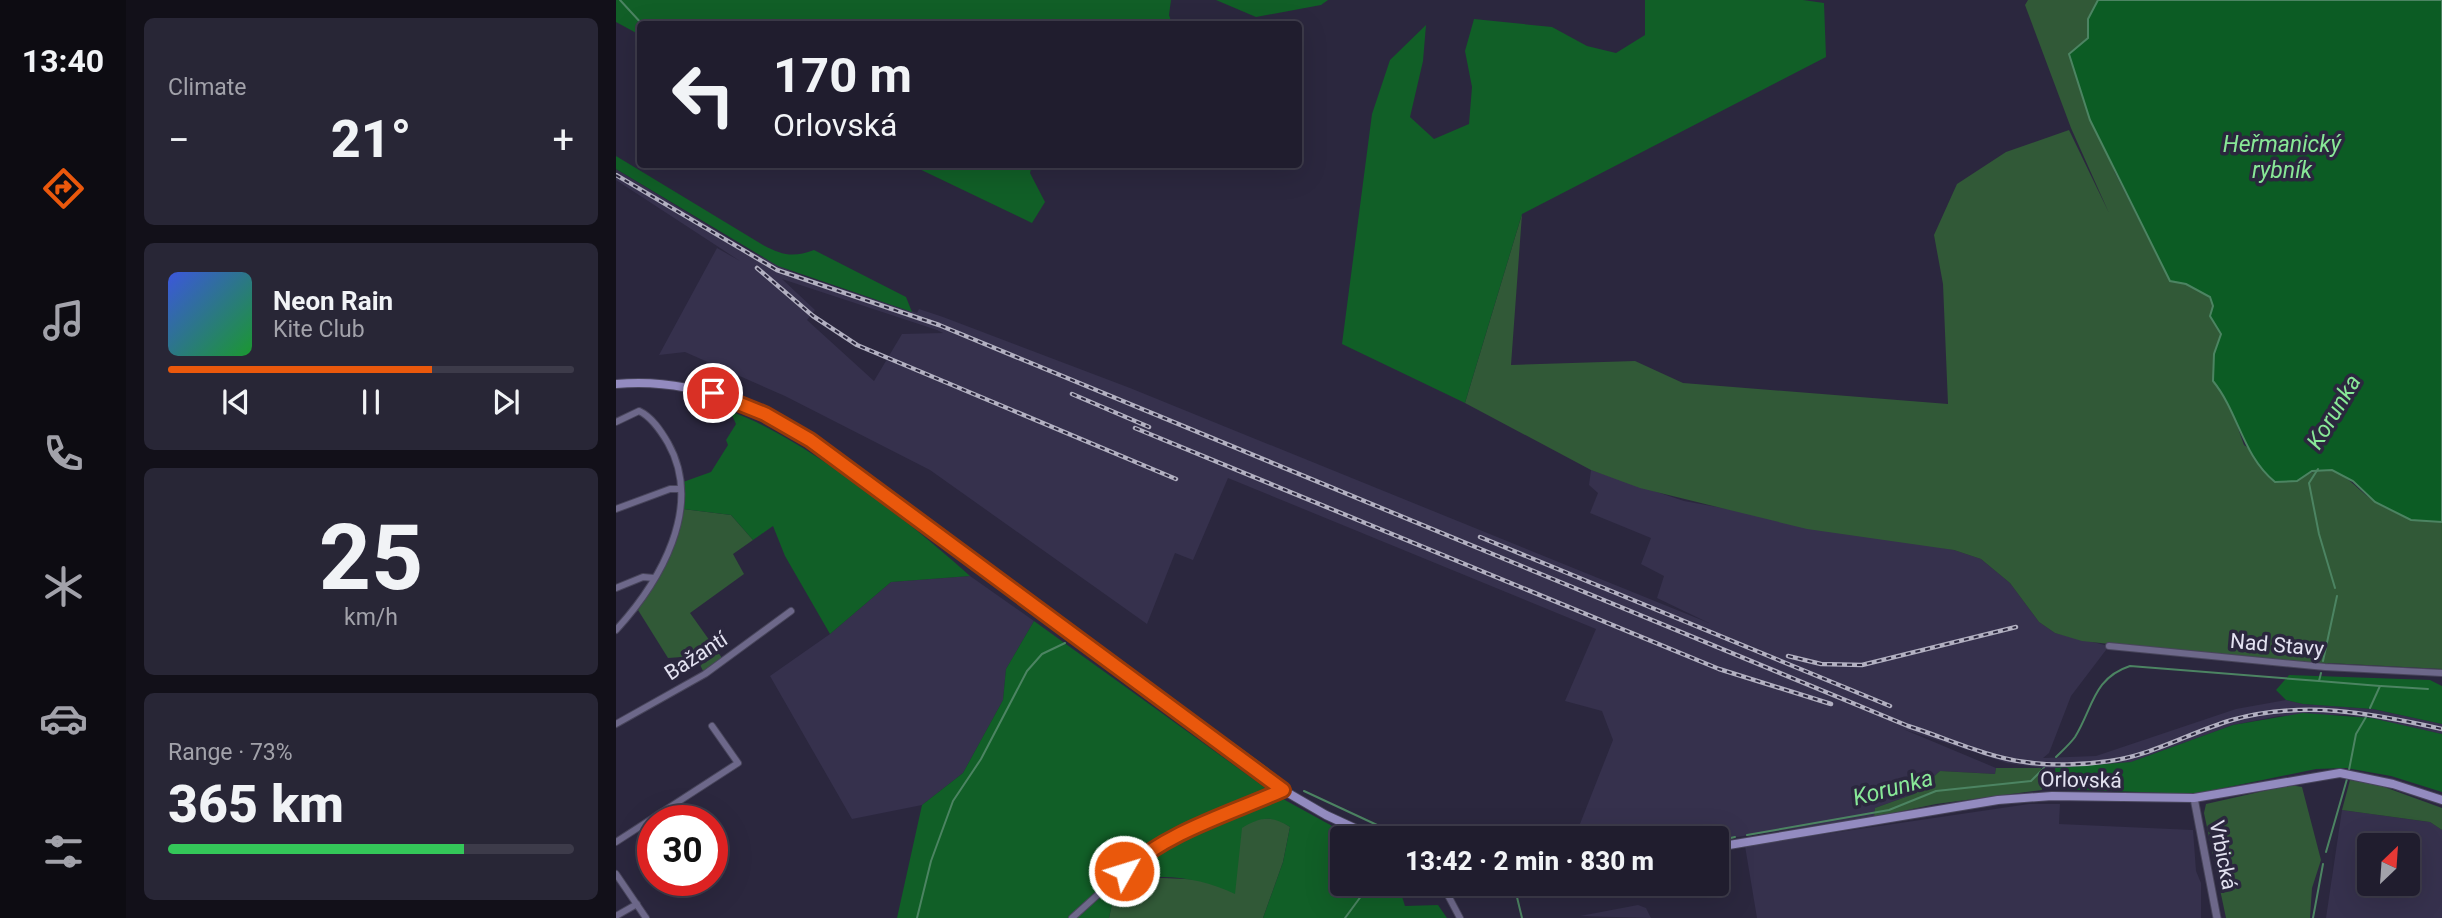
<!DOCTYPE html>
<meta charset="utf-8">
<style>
:root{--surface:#201d2e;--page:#282636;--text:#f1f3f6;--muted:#a2a2aa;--line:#3d3b4a;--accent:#ea580c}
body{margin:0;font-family:Roboto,sans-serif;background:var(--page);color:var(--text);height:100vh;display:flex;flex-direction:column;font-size:26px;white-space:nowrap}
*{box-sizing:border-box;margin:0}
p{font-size:23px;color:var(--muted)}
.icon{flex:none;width:38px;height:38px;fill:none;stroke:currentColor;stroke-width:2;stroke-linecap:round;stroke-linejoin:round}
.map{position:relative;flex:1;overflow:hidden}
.drawer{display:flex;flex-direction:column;gap:18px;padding:18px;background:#121019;width:490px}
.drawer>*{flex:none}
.top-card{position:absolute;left:21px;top:21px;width:665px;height:147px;border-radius:7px;box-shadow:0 7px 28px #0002,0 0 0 2px var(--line);background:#201d2e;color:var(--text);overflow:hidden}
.needle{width:46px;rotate:25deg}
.buttons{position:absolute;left:1741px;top:833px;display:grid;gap:14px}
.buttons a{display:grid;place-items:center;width:63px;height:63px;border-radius:7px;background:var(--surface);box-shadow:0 7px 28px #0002,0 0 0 2px var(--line);font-size:35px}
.speed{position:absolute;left:21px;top:805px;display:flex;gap:14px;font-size:35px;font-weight:700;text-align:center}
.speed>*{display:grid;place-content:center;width:91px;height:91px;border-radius:50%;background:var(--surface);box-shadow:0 7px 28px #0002,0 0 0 2px var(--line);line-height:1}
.speed .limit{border:10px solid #d22;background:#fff;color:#111}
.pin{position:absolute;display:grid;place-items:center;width:60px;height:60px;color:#fff;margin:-30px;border:4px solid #fff;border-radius:50%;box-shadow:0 2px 7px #0007}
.me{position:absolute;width:77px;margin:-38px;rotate:51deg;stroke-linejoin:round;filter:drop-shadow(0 0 5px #0008)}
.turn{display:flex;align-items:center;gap:24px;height:147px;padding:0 21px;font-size:32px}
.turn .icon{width:91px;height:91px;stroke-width:2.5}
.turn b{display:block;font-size:49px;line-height:60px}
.big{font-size:52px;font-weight:800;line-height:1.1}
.drawer .card{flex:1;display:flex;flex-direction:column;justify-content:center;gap:10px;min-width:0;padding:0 24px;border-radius:10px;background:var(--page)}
.drawer .dial{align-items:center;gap:0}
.dial b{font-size:91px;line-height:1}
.song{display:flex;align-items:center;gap:21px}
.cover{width:84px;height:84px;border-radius:10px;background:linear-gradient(135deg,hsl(230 70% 55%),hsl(130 70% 35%))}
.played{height:7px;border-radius:4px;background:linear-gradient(90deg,var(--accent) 65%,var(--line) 65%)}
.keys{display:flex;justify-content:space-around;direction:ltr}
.heat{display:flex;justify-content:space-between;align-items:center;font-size:38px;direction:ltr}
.charge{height:10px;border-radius:5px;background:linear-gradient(90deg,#34c759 73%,var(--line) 0)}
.trip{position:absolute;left:714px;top:826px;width:399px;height:70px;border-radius:7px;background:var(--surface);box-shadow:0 7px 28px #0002,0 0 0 2px var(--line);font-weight:800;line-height:70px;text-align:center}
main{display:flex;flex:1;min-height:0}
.dock{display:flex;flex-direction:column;width:126px;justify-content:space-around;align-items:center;background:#0d0c12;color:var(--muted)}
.dock .icon{width:49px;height:49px}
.dock .current{color:var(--accent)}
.dock b{font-size:32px;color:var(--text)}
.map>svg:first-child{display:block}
.built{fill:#36314d;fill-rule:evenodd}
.green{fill:#315937}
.forest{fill:#115f27}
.water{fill:#0c5c24;stroke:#4c8462;stroke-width:2}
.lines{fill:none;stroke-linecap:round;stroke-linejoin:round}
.stream{stroke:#4c8462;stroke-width:2}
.minor-casing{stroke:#48455b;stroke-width:8}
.tertiary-casing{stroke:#48455b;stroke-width:9}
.secondary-casing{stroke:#48455b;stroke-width:10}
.minor{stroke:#6d688a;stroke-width:6}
.tertiary{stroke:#6d688a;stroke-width:7}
.secondary{stroke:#938bc0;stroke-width:8}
.rail-casing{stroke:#b2b0c1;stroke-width:4.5}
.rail{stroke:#2b273e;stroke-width:2;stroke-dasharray:5;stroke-linecap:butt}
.route-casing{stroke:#983908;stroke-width:18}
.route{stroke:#ea580c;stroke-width:12}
.labels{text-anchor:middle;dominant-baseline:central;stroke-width:7;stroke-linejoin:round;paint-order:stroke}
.street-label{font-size:21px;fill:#e3e2f1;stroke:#2b273e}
.water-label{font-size:23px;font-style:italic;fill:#88e897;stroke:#2b273e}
</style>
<main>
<nav class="dock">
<b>13:40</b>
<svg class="icon current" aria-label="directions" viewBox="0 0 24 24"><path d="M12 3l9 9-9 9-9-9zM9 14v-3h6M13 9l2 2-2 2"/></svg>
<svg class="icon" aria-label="music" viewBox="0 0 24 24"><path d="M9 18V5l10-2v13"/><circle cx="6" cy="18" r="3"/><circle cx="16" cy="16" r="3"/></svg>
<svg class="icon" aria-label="phone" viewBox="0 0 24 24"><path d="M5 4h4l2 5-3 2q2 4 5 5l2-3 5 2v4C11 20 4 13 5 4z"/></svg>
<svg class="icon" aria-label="climate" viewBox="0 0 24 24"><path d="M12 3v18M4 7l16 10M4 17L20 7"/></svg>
<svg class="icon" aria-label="car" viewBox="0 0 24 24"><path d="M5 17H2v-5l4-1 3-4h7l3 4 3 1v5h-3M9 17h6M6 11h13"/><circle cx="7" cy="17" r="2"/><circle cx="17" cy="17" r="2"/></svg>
<svg class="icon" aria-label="filters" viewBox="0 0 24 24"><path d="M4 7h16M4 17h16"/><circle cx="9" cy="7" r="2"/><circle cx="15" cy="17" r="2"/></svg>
</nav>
<section class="drawer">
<div class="card"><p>Climate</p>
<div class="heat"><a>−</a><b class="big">21°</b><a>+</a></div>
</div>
<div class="card">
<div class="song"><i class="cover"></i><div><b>Neon Rain</b><p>Kite Club</p></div></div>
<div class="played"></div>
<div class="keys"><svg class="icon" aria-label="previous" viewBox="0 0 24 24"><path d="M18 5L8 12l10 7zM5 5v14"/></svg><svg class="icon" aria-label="pause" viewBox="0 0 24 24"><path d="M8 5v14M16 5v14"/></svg><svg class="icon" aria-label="next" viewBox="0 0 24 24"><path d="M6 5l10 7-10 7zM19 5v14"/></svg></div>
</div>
<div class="card dial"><b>25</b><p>km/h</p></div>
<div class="card"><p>Range · 73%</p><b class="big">365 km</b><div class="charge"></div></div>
</section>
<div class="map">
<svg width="1826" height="918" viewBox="0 0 1826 918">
<rect width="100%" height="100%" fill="#2b273e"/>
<path class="built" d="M0,169l134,82 47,23 120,39 2,-4 24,8 187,71 579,235 -52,-25 7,-22 -23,-12 10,-26 -61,-25 8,-20 -9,-8 2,-15 93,31 270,49 27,9 29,24 29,39 16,11 54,13 -38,50 -22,57 -6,5 53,-2 140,-47 50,-9 17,4 70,5 69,15v10l-94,-19 -69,1 -46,9 -101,37 -41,6h-49l-35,-5 -104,-34 93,39 -1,6 -55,-3 -26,23 -39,14 -1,9 -157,23 -163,-2 2,-10 20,6 37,-94 -11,-29 -37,-10 31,-72 -368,-151 -35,82 -18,-7 -28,71 -217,-154 -145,-74 -100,-44 -26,3 58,-107 23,13 -124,-81zM166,279l155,51 6,3 -41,1 -28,47 -67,-61 8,-10z
M354,576l64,45 -28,48 -3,31 -40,73 -41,32 -70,14 -82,-143 60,-42 61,-52z
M1413,804h31l-1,20 134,6 3,41 5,12v35h-444l-12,-72z
M1726,810l88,12 12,8v88h-116zM1754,845h38v39h-38z
M1022,905l8,3 5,10 -71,-2z"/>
<path class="green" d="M1412,0h70l-10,19v19l-15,14 22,72 20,49 55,108 16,3 24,13 3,9 -3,10 11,18 -7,20 -1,27 15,19 16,45 53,36c39,-27 49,1 78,21 22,14 42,18 67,20v147l-114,-6 -3,4 -243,-26 -27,-8 -16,-11 -29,-39 -29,-24 -27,-9 -147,-21 -167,-41 -49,-18 -126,-67 57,-189 -11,151 124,-4 48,22 265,21 -5,-120 -9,-49 23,-51 49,-32 63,-22 40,83 -38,-85 -46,-123z
M67,509l48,6 22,25 -20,14 11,20 -54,39 32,45 -19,13 -7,-15 -28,2 -30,-48c20,-33 38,-62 45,-101z
M1380,768h45l1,22 -106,14 -62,13 1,-9 39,-14 26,-23 55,3z
M1734,780l26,4 66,24v22l-12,-8 -88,-12z
M1674,785l12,2 19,73 -9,28 -2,30h-84l-22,-105 2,-9z
M642,818l20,1 12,8 -7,35 -20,56h-154l3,-14 11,-22 17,-5 67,3 35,-53z"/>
<path class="forest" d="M0,0h555l-2,15 3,9h-532v11l-24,-13z
M600,0h112l-7,5 -65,12z
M1029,0h158l21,3 2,54 -304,157 -57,189 -123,-59 30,-230 18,-54 36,-35 -3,36 -13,56 24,22 35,-15 3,-37 -7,-36 9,-32 78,8 35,19 29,7 29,-18z
M0,156l147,89c19,10 30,13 51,5l92,47 6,15 -134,-46 -162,-97z
M295,165h121l-2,8 15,29 -13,21z
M114,411c75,27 180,111 240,165l-79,6 -61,52 -45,-78 -12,-30 -20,14 -22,-25 -48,-6v-27l28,-10 17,-27 -2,-5 10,-16z
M418,621l240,173 80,44h-12v46h56l7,22 33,-1 9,13h-184l20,-56 7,-35c-18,-12 -30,-10 -48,1l-7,66c-33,-16 -76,-23 -112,-11l-11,21 -3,14h-212l25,-113 41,-32 40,-73 3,-31z
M1673,675l141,5 12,6v38l-69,-15 -70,-5 -17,-4 -10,-10z
M1687,713l68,5 71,16v58l-51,-16 -45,-8 -30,1 -122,25 -137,-5 -2,-21 76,-6 102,-37z"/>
<path class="water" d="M1482,0h344v522l-31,-2 -36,-18 -22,-21 -21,-11 -20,1 -15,10 -22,1c-33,-27 -36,-69 -62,-101l1,-27 7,-20 -11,-18 3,-10 -3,-9 -24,-13 -16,-3 -80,-161 -21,-66 19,-16v-19z"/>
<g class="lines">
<path class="stream" d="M4,0l22,24
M1702,469l-9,14 10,51 16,54
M469,636l184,134
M1707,661l14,-65
M1703,681l61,5 -10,22
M1765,686l47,3
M1440,757c6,-6 14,-13 19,-20 18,-29 18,-59 55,-71l189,15 2,-8
M1733,770l7,-36 10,-17
M688,791l101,47
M1131,835l142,-25 47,-19 95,-10 13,-13
M816,838l5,-1
M1101,841l18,-4
M1710,852l21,-73
M301,918l14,-57 22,-60 28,-42 46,-88 15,-17 23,-11
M729,918l25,-34
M906,918l-6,-25 7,-9
M1697,918l10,-54"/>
<defs>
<path id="minor" d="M0,422l23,-11c13,6 22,20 29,32 36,64 -8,139 -52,187
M0,509l54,-20h11
M0,588l27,-11 11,1
M1493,646l216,21 117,6
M0,724l89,-50 86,-63
M0,842l122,-79 -26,-37
M0,874l30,44
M826,884l18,34
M0,916l21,-12
M456,918l73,-66 138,-62"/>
<path id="tertiary" d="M1578,798l23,120"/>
<path id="secondary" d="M0,384c85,-8 157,30 224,77l443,329 43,25 50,23
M1101,847l281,-47 54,-4 142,2 146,-25 53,11 49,16
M830,891l4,-7"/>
</defs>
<use href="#minor" class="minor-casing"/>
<use href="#tertiary" class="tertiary-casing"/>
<use href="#secondary" class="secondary-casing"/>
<use href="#minor" class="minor"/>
<use href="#tertiary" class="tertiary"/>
<use href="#secondary" class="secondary"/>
<defs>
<path id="rail" d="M0,175l161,95 162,55 969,401c38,12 78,31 117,36 26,4 59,3 85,-1 43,-6 81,-29 122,-41 72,-20 139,-7 210,9
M141,268l56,48 44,29 319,134
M456,394l77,33
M519,428l584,241 112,35
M864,537l410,169
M1172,656l33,8 41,1 154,-38"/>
</defs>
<use href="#rail" class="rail-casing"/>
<use href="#rail" class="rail"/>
</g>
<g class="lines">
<defs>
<path id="route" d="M97,393l52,21 45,26 473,350c-54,24 -114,41 -159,81"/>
</defs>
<use href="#route" class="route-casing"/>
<use href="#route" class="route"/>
</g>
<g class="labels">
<g class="street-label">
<text transform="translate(1661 645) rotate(5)">Nad Stavy</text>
<text transform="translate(80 656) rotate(-33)">Bažantí</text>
<text transform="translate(1465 780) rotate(1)">Orlovská</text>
<text transform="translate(1607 855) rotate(79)">Vrbická</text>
</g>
<g class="water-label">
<text x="1666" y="144">Heřmanický<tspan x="1666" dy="26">rybník</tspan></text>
<text transform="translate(1718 412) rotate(-59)">Korunka</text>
<text transform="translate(1277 788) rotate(-15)">Korunka</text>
</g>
</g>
</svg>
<div class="buttons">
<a><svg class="needle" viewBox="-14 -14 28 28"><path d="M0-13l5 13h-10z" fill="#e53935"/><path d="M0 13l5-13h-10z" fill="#a2a2aa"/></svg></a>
</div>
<div class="speed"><div class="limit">30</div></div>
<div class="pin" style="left:97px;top:393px;background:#d93025"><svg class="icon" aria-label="arrive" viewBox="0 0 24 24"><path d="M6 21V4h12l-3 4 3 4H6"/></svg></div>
<svg class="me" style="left:508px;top:871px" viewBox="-20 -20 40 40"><circle r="17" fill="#ea580c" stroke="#fff" stroke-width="3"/><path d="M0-11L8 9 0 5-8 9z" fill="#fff"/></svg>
<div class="trip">13:42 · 2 min · 830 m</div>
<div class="top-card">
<div class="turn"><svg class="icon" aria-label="left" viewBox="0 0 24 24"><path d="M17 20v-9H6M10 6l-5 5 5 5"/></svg><div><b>170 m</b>Orlovská</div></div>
</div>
</div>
</main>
